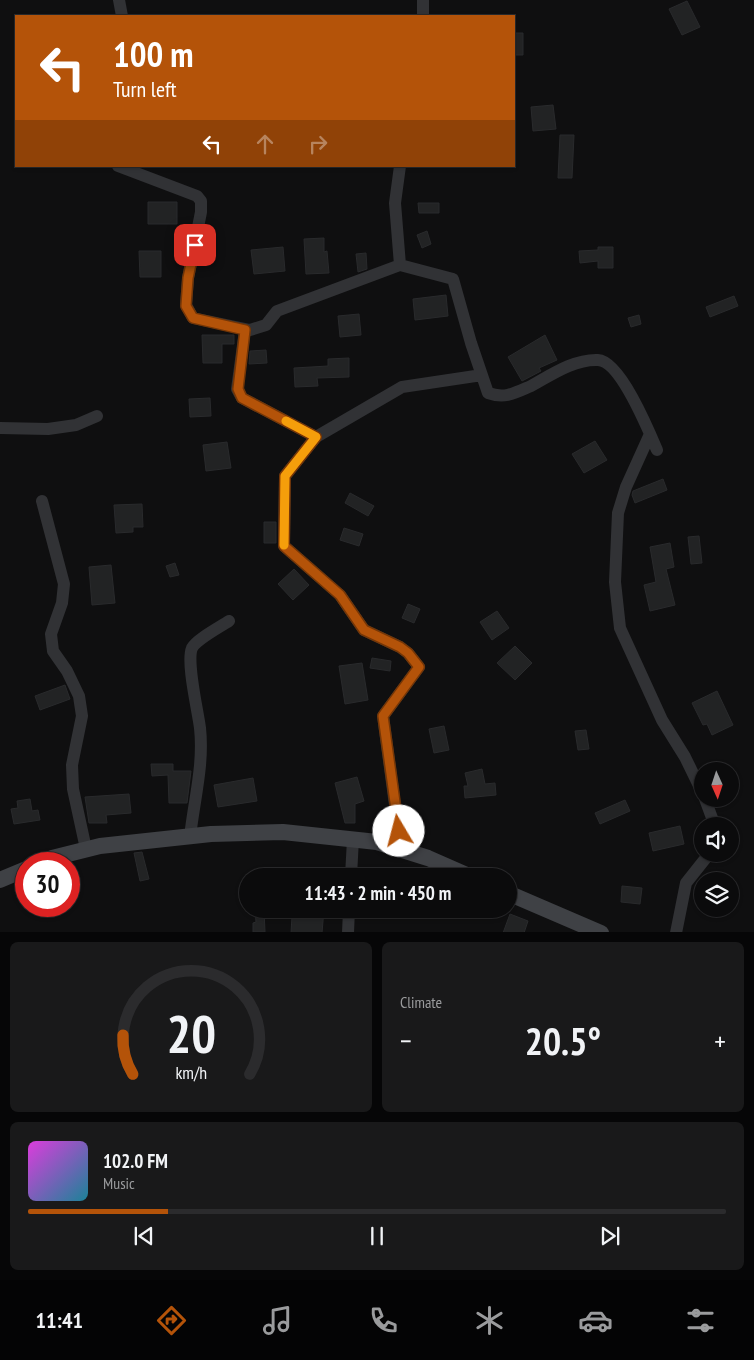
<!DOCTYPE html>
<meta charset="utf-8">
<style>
:root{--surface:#0b0b0c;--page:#19191a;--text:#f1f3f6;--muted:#9a9b9d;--line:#2b2b2d;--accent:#b45309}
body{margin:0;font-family:"PT Sans Narrow",sans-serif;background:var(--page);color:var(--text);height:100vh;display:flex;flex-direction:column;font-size:19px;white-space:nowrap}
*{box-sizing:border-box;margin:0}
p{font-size:16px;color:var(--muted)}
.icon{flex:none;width:28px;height:28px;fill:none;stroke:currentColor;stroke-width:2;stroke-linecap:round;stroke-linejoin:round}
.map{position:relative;height:932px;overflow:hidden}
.side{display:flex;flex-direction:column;gap:10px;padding:10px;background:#060607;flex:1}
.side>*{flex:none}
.banner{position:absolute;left:15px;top:15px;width:500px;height:152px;border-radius:0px;box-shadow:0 1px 4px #0004,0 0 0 1px var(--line);background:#b45309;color:#fff;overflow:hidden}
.needle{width:32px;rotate:177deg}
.tools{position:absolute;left:694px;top:762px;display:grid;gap:10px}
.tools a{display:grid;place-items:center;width:45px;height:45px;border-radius:50%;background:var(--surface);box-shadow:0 1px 4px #0004,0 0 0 1px var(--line);font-size:25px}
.speed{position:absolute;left:15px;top:852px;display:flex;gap:10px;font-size:25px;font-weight:700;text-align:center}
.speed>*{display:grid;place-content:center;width:65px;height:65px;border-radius:50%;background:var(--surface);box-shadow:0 1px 4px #0004,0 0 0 1px var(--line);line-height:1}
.speed .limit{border:8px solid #d22;background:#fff;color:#111}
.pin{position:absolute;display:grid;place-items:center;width:42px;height:42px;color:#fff;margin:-21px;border-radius:10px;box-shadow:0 2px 8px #0006}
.me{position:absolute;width:55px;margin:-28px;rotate:352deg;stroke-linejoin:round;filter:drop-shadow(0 0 4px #0008)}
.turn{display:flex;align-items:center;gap:18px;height:105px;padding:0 15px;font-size:22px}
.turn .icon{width:65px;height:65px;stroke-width:2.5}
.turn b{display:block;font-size:35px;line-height:42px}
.lanes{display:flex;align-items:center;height:48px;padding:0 15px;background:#0003;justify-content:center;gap:25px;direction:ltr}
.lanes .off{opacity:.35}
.big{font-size:38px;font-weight:700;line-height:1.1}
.side .card{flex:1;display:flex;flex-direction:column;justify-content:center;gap:8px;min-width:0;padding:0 18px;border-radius:8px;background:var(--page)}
.side .dial{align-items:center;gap:0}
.dial svg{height:130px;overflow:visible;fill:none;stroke:var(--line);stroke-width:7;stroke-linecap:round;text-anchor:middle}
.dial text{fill:var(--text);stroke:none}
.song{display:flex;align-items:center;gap:15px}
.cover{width:60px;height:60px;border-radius:8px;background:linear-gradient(135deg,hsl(300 70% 55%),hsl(190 70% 35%))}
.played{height:5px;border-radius:2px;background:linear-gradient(90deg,var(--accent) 20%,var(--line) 20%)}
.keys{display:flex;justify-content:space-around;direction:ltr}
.heat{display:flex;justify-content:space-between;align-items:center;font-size:28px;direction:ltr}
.side .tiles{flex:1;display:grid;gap:10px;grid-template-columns:1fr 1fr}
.card:last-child{grid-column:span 2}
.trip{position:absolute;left:239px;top:868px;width:278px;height:50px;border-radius:25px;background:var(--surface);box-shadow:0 1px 4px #0004,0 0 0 1px var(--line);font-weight:700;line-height:50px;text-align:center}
.tab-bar{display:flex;height:80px;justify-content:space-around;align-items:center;background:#040405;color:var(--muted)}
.tab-bar .icon{width:35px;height:35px}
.tab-bar .current{color:var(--accent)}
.tab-bar b{font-size:22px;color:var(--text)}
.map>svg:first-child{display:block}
.building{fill:#222324;stroke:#292a2c}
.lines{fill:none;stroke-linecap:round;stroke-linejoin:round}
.street{stroke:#313235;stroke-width:12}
.secondary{stroke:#3f4145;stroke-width:16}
.route-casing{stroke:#753606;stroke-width:12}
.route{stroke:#b45309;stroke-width:9}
.slow{stroke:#f59e0b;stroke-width:9}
</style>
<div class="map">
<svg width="754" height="933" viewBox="0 0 754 933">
<rect width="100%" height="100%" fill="#0f0f10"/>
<path class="building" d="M687,1l13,26 -18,8 -13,-26z
M514,33h9v22h-9z
M553,105l3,24 -23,2 -2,-24z
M560,135h14l-2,43h-14z
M148,202h29v22h-29z
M418,203h21v10h-20z
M427,231l4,13 -9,4 -5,-13z
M324,238v14l3,-1 2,22 -23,1 -2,-35z
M283,247l2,24 -31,3 -3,-24z
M598,247h15v21h-15v-7l-18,2 -1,-12 19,-1z
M139,251h22v26h-21z
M366,253l1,16 -9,3 -2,-18z
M446,295l2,21 -33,4 -2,-21z
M734,296l4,10 -28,11 -4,-10z
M359,314l2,21 -21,2 -2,-21z
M639,315l2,9 -10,3 -3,-9z
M202,335h32v9h-12v19h-19z
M545,335l12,25 -18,8 2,3 -19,10 -14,-24z
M266,350l1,13 -18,1 1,-13z
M349,358v19l-32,1 1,8 -23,1 -1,-19 34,-2v-7z
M210,398l1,18 -21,1 -1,-18z
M595,441l12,19 -23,13 -12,-19z
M227,442l4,26 -25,3 -3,-26z
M663,479l4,11 -32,13 -3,-8 1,-4z
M350,493l24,13 -6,10 -23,-13z
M142,504l1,23h-10v5l-17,1 -2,-28z
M264,522h12v21h-12z
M344,528l19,6 -4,12 -19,-6z
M699,536l3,27 -11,1 -3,-27z
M670,543l4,24 -8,2 9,36 -25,6 -6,-26 12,-3 -6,-35z
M175,563l4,12 -9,2 -4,-11z
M111,565l4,38 -23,2 -3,-38z
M294,569l15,16 -16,15 -15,-16z
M408,604l12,5 -6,14 -12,-5z
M497,611l12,17 -17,12 -12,-18z
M515,646l17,17 -17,17 -18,-17z
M372,658l19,3 -1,10 -20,-3z
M362,663l6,37 -23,4 -6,-38z
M65,685l5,14 -30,11 -5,-14z
M717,691l16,34 -21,10 -5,-11 -4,1 -11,-22z
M444,726l5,24 -15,3 -5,-24z
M586,730l3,19 -11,1 -3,-19z
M151,764h22v7h18l-4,32h-18l-1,-28 -16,1z
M482,769l3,15 10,-1 1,12 -31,3 -1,-12h4l-3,-13z
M357,777l7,24 -9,3v19h-10l-10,-40z
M253,778l4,23 -39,6 -4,-22z
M129,794l2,19 -25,2 1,8h-18l-4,-26z
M30,799l2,12 6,-1 2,10 -26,4 -3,-15 7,-1 -1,-7z
M625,800l5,11 -30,13 -5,-11z
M680,826l4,18 -31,7 -4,-18z
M142,852l7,27 -9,2 -6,-28z
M622,886l20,2 -2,16 -19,-2z
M255,909h9l1,23h-12v-9l3,-1z
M303,909h21l-2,24h-31l1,-17 11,1z
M510,914l18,7 -4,12h-21z"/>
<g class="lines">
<path class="street" d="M119,0l3,16
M423,16v-16
M118,166l79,30 4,5v11l-13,66 -2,27 7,13 57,12 16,-5 11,-14 123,-46 53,14 18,64 17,50c17,6 27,0 43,-7 20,-11 43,-27 67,-26 22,1 51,71 59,90
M400,166l-5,37 5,62
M245,330l-8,59 5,9 74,39
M0,428l48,1 28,-4 21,-9
M650,434l-24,53 -8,26 -3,69 5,46 42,92 23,37 17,35
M42,501l22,83 -2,19 -11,31 2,17 14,20 12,25 3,20 -10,49 1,24 13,60
M705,799l10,27
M190,837c4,-37 14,-72 10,-109 -2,-17 -14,-66 -8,-80 5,-9 28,-21 37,-27
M401,850l-18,-134 36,-49 -11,-14 -8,-6 -36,-17 -24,-35 -56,-49 1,-70 31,-39 86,-50 80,-12
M351,876l2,-37
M348,933l1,-24
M676,933l10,-50 23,-29"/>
<path class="secondary" d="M38,864l14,-6 48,-12 111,-12 72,-2 94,10 51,16 41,18
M0,880l26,-11
M508,893l93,40"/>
</g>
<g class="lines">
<defs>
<path id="route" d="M195,245l-7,33 -2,28 7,12 52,12 -7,59 4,9 74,39 -31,39 -1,70 56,49 24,35 36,17 8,6 11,14 -36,49 16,115"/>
</defs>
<use href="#route" class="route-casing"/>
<use href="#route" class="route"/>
<path class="slow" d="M284,545l1,-69 31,-39 -30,-16"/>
</g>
</svg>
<div class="tools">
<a><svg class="needle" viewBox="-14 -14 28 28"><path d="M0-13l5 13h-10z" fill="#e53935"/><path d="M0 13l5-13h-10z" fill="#9a9b9d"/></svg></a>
<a><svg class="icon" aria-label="sound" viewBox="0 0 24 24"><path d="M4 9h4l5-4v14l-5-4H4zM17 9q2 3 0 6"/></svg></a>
<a><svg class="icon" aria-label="layers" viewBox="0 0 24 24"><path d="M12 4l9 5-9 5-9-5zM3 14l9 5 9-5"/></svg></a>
</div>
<div class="speed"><div class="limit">30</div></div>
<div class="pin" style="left:195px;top:245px;background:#d93025"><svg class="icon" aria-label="arrive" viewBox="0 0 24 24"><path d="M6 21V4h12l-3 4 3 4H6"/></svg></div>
<svg class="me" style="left:399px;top:831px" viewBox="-20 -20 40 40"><circle r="19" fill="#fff"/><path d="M0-13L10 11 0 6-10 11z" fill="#b45309"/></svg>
<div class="trip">11:43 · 2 min · 450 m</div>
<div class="banner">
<div class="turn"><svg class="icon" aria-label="left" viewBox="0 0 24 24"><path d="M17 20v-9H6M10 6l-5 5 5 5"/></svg><div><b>100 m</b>Turn left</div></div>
<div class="lanes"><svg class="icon" aria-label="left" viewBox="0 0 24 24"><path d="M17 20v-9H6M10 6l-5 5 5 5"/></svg><svg class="icon off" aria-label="ahead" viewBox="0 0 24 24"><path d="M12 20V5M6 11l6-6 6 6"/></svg><svg class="icon off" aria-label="right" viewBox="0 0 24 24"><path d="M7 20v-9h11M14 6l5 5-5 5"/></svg></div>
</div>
</div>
<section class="side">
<div class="tiles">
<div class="card dial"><svg viewBox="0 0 100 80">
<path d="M14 69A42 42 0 1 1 86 69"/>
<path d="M14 69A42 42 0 0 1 8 45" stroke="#b45309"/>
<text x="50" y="56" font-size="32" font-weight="700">20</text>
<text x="50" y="72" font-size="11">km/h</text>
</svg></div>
<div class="card"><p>Climate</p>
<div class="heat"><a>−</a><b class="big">20.5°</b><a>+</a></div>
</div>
<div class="card">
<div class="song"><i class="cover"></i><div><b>102.0 FM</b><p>Music</p></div></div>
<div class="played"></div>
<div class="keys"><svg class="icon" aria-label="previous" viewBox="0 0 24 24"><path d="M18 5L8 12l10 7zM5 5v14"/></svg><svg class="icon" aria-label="pause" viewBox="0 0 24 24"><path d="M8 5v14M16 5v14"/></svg><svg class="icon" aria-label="next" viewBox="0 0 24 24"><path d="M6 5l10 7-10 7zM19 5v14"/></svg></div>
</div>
</div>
</section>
<nav class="tab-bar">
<b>11:41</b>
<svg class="icon current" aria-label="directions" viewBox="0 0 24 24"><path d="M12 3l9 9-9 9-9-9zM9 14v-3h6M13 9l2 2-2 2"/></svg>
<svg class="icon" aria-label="music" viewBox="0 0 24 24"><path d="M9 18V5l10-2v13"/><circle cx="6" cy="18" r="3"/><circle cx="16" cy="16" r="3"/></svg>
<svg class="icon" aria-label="phone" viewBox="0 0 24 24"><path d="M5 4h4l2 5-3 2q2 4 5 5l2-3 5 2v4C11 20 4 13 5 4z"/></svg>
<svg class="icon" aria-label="climate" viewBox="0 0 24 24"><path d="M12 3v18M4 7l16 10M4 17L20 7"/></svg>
<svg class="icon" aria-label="car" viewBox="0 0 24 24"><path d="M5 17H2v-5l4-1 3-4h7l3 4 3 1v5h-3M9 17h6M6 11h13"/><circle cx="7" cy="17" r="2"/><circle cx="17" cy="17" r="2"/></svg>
<svg class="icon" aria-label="filters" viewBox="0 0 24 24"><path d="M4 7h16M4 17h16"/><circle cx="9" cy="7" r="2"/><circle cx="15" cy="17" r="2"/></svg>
</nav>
